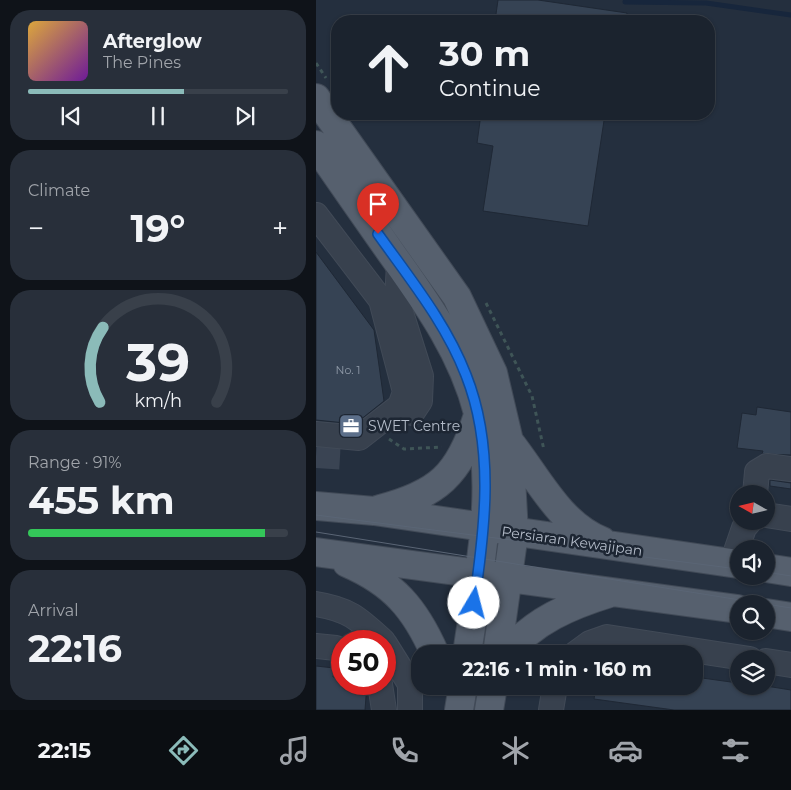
<!DOCTYPE html>
<meta charset="utf-8">
<style>
:root{--surface:#1b232e;--page:#282f3a;--text:#f1f3f6;--muted:#a0a4aa;--line:#39404a;--accent:#8bbbb9}
body{margin:0;font-family:Montserrat,sans-serif;background:var(--page);color:var(--text);height:100vh;display:flex;flex-direction:column;font-size:19px;white-space:nowrap}
*{box-sizing:border-box;margin:0}
p{font-size:16px;color:var(--muted)}
.icon{flex:none;width:28px;height:28px;fill:none;stroke:currentColor;stroke-width:2;stroke-linecap:round;stroke-linejoin:round}
.map{position:relative;flex:1;overflow:hidden}
.drawer{display:flex;flex-direction:column;gap:10px;padding:10px;background:#0f1319;width:316px}
.drawer>*{flex:none}
.guide{position:absolute;left:15px;top:15px;width:384px;height:105px;border-radius:20px;box-shadow:0 1px 4px #0004,0 0 0 1px var(--line);background:#1b232e;color:var(--text);overflow:hidden}
.needle{width:32px;rotate:278deg}
.tools{position:absolute;left:414px;top:485px;display:grid;gap:10px}
.tools a{display:grid;place-items:center;width:45px;height:45px;border-radius:50%;background:var(--surface);box-shadow:0 1px 4px #0004,0 0 0 1px var(--line);font-size:25px}
.speed{position:absolute;left:15px;top:630px;display:flex;gap:10px;font-size:25px;font-weight:700;text-align:center}
.speed>*{display:grid;place-content:center;width:65px;height:65px;border-radius:50%;background:var(--surface);box-shadow:0 1px 4px #0004,0 0 0 1px var(--line);line-height:1}
.speed .limit{border:8px solid #d22;background:#fff;color:#111}
.pin{position:absolute;display:grid;place-items:center;width:42px;height:42px;color:#fff;margin:-51px -21px;border-radius:50% 50% 50% 0;rotate:-45deg;box-shadow:0 0 5px #0007}
.pin .icon{rotate:45deg}
.me{position:absolute;width:55px;margin:-28px;rotate:8deg;stroke-linejoin:round;filter:drop-shadow(0 0 4px #0008)}
.turn{display:flex;align-items:center;gap:18px;height:105px;padding:0 25px;font-size:22px}
.turn .icon{width:65px;height:65px;stroke-width:2.5}
.turn b{display:block;font-size:35px;line-height:42px}
.big{font-size:38px;font-weight:700;line-height:1.1}
.drawer .widget{flex:1;display:flex;flex-direction:column;justify-content:center;gap:8px;min-width:0;padding:0 18px;border-radius:20px;background:var(--page)}
.drawer .dial{align-items:center;gap:0}
.dial svg{height:130px;overflow:visible;fill:none;stroke:var(--line);stroke-width:7;stroke-linecap:round;text-anchor:middle}
.dial text{fill:var(--text);stroke:none}
.song{display:flex;align-items:center;gap:15px}
.cover{width:60px;height:60px;border-radius:8px;background:linear-gradient(135deg,hsl(40 70% 55%),hsl(280 70% 35%))}
.played{height:5px;border-radius:2px;background:linear-gradient(90deg,var(--accent) 60%,var(--line) 60%)}
.keys{display:flex;justify-content:space-around;direction:ltr}
.heat{display:flex;justify-content:space-between;align-items:center;font-size:28px;direction:ltr}
.charge{height:8px;border-radius:4px;background:linear-gradient(90deg,#34c759 91%,var(--line) 0)}
.trip{position:absolute;left:95px;top:645px;width:292px;height:50px;border-radius:20px;background:var(--surface);box-shadow:0 1px 4px #0004,0 0 0 1px var(--line);font-weight:700;line-height:50px;text-align:center}
.tabs{display:flex;height:80px;justify-content:space-around;align-items:center;background:#0b0e12;color:var(--muted)}
.tabs .icon{width:35px;height:35px}
.tabs .on{color:var(--accent)}
.tabs b{font-size:22px;color:var(--text)}
main{display:flex;flex:1;min-height:0}
.map>svg:first-child{display:block}
.lines{fill:none;stroke-linecap:round;stroke-linejoin:round}
.stream{stroke:#17263c;stroke-width:5}
.building{fill:#364354;stroke:#1f2835}
.minor-tunnel{stroke:#3a4453;stroke-width:24;stroke-dasharray:24 12;stroke-linecap:butt}
.minor-casing{stroke:#414a57;stroke-width:26}
.major-casing{stroke:#414a57;stroke-width:30}
.path{stroke:#3f5557;stroke-width:3;stroke-dasharray:4 4;stroke-linecap:butt}
.minor{stroke:#38414e;stroke-width:24}
.major{stroke:#56606e;stroke-width:28}
.tram{stroke:#5a6575;stroke-width:1}
.route-casing{stroke:#114b97;stroke-width:12}
.route{stroke:#1a73e8;stroke-width:9}
.labels{text-anchor:middle;dominant-baseline:central;stroke-width:5;stroke-linejoin:round;paint-order:stroke}
.number-label{font-size:11px;fill:#929caa}
.poi-label{font-size:14px;fill:#b4bcc9;stroke:#1d2633;text-anchor:start}
.street-label{font-size:14px;fill:#b4bcc9;stroke:#1d2633}
</style>
<main>
<section class="drawer">
<div class="widget">
<div class="song"><i class="cover"></i><div><b>Afterglow</b><p>The Pines</p></div></div>
<div class="played"></div>
<div class="keys"><svg class="icon" aria-label="previous" viewBox="0 0 24 24"><path d="M18 5L8 12l10 7zM5 5v14"/></svg><svg class="icon" aria-label="pause" viewBox="0 0 24 24"><path d="M8 5v14M16 5v14"/></svg><svg class="icon" aria-label="next" viewBox="0 0 24 24"><path d="M6 5l10 7-10 7zM19 5v14"/></svg></div>
</div>
<div class="widget"><p>Climate</p>
<div class="heat"><a>−</a><b class="big">19°</b><a>+</a></div>
</div>
<div class="widget dial"><svg viewBox="0 0 100 80">
<path d="M14 69A42 42 0 1 1 86 69"/>
<path d="M14 69A42 42 0 0 1 16 23" stroke="#8bbbb9"/>
<text x="50" y="56" font-size="32" font-weight="700">39</text>
<text x="50" y="72" font-size="11">km/h</text>
</svg></div>
<div class="widget"><p>Range · 91%</p><b class="big">455 km</b><div class="charge"></div></div>
<div class="widget"><p>Arrival</p><b class="big">22:16</b></div>
</section>
<div class="map">
<svg width="475" height="710" viewBox="0 0 475 710">
<rect width="100%" height="100%" fill="#242f3e"/>
<g class="lines">
<path class="stream" d="M309,2l81,1 85,12"/>
</g>
<path class="building" d="M182,0h40l89,13 -1,8h-131z
M165,114h124l-17,112 -105,-15 10,-65 -16,-3z
M0,252l58,78 10,71 -29,23 -39,-4z
M441,407l34,5v43l-29,-1 1,-3 -26,-3 5,-35 14,2z
M454,480l21,3v6l-21,-3z
M0,666l18,2 -1,9 9,1v6h25l-2,26h-49z
M379,677l43,6v3h28l25,4v20h-117l-80,-11 2,-13h99z"/>
<g class="lines">
<path class="minor-tunnel" d="M0,456l34,2"/>
<defs>
<path id="minor" d="M0,215l65,85 24,92 -5,14 -41,32 -43,-4
M83,264l-2,36 24,76 -1,25 -8,12
M439,494l2,-22 10,-6 24,3
M450,515l25,4
M416,563l12,-35 6,-7
M0,604c33,5 43,15 67,37
M69,644l25,40v26
M0,646l20,2 6,4
M259,654l15,-11 17,-6 143,22
M450,661l25,4
M64,684l4,26
M235,710l4,-24"/>
<path id="major" d="M0,98l141,199 36,76 16,68 5,92 -17,121
M0,145c26,38 52,75 78,112 35,49 69,97 84,156 20,78 0,163 -11,241
M193,441c28,35 50,83 93,100
M0,506l58,5 364,53
M64,509c58,-15 79,-34 97,-91
M0,552l422,57
M31,563c46,20 68,45 88,91
M450,568l25,4
M450,613l25,4
M191,654c25,-33 64,-49 103,-61
M143,710l4,-24
M173,710l4,-24"/>
</defs>
<use href="#minor" class="minor-casing"/>
<use href="#major" class="major-casing"/>
<path class="path" d="M0,63l10,15
M170,303l46,93 12,54
M73,439l15,10 38,-2"/>
<use href="#minor" class="minor"/>
<use href="#major" class="major"/>
<path class="tram" d="M0,515l422,54
M0,532l449,72
M450,572l25,4
M450,604l25,4"/>
</g>
<g class="lines">
<defs>
<path id="route" d="M62,234c32,45 68,89 88,141 29,73 19,153 8,228"/>
</defs>
<use href="#route" class="route-casing"/>
<use href="#route" class="route"/>
</g>
<defs>
<symbol id="office-square" viewBox="-11 -11 22 22"><rect x="-9" y="-9" width="18" height="18" rx="4" fill="#5c6f8a" stroke="#1d2633"/><path d="M-6-3h4V-5.5h4V-3h4V5H-6ZM-1-4.5V-3h2v-1.5ZM-6 0V1H6V0Z" fill="#fff"/></symbol>
</defs>
<g fill-rule="evenodd">
<use href="#office-square" x="21" y="412" width="28" height="28"/>
</g>
<g class="labels">
<g class="number-label">
<text x="32" y="370">No. 1</text>
</g>
<g class="poi-label">
<text x="52" y="426">SWET Centre</text>
</g>
<g class="street-label">
<text transform="translate(256 541) rotate(8)">Persiaran Kewajipan</text>
</g>
</g>
</svg>
<div class="tools">
<a><svg class="needle" viewBox="-14 -14 28 28"><path d="M0-13l5 13h-10z" fill="#e53935"/><path d="M0 13l5-13h-10z" fill="#a0a4aa"/></svg></a>
<a><svg class="icon" aria-label="sound" viewBox="0 0 24 24"><path d="M4 9h4l5-4v14l-5-4H4zM17 9q2 3 0 6"/></svg></a>
<a><svg class="icon" aria-label="search" viewBox="0 0 24 24"><circle cx="10" cy="10" r="6"/><path d="M15 15l6 6"/></svg></a>
<a><svg class="icon" aria-label="layers" viewBox="0 0 24 24"><path d="M12 4l9 5-9 5-9-5zM3 14l9 5 9-5"/></svg></a>
</div>
<div class="speed"><div class="limit">50</div></div>
<div class="pin" style="left:62px;top:234px;background:#d93025"><svg class="icon" aria-label="arrive" viewBox="0 0 24 24"><path d="M6 21V4h12l-3 4 3 4H6"/></svg></div>
<svg class="me" style="left:158px;top:603px" viewBox="-20 -20 40 40"><circle r="19" fill="#fff"/><path d="M0-13L10 11 0 6-10 11z" fill="#1a73e8"/></svg>
<div class="trip">22:16 · 1 min · 160 m</div>
<div class="guide">
<div class="turn"><svg class="icon" aria-label="ahead" viewBox="0 0 24 24"><path d="M12 20V5M6 11l6-6 6 6"/></svg><div><b>30 m</b>Continue</div></div>
</div>
</div>
</main>
<nav class="tabs">
<b>22:15</b>
<svg class="icon on" aria-label="directions" viewBox="0 0 24 24"><path d="M12 3l9 9-9 9-9-9zM9 14v-3h6M13 9l2 2-2 2"/></svg>
<svg class="icon" aria-label="music" viewBox="0 0 24 24"><path d="M9 18V5l10-2v13"/><circle cx="6" cy="18" r="3"/><circle cx="16" cy="16" r="3"/></svg>
<svg class="icon" aria-label="phone" viewBox="0 0 24 24"><path d="M5 4h4l2 5-3 2q2 4 5 5l2-3 5 2v4C11 20 4 13 5 4z"/></svg>
<svg class="icon" aria-label="climate" viewBox="0 0 24 24"><path d="M12 3v18M4 7l16 10M4 17L20 7"/></svg>
<svg class="icon" aria-label="car" viewBox="0 0 24 24"><path d="M5 17H2v-5l4-1 3-4h7l3 4 3 1v5h-3M9 17h6M6 11h13"/><circle cx="7" cy="17" r="2"/><circle cx="17" cy="17" r="2"/></svg>
<svg class="icon" aria-label="filters" viewBox="0 0 24 24"><path d="M4 7h16M4 17h16"/><circle cx="9" cy="7" r="2"/><circle cx="15" cy="17" r="2"/></svg>
</nav>
